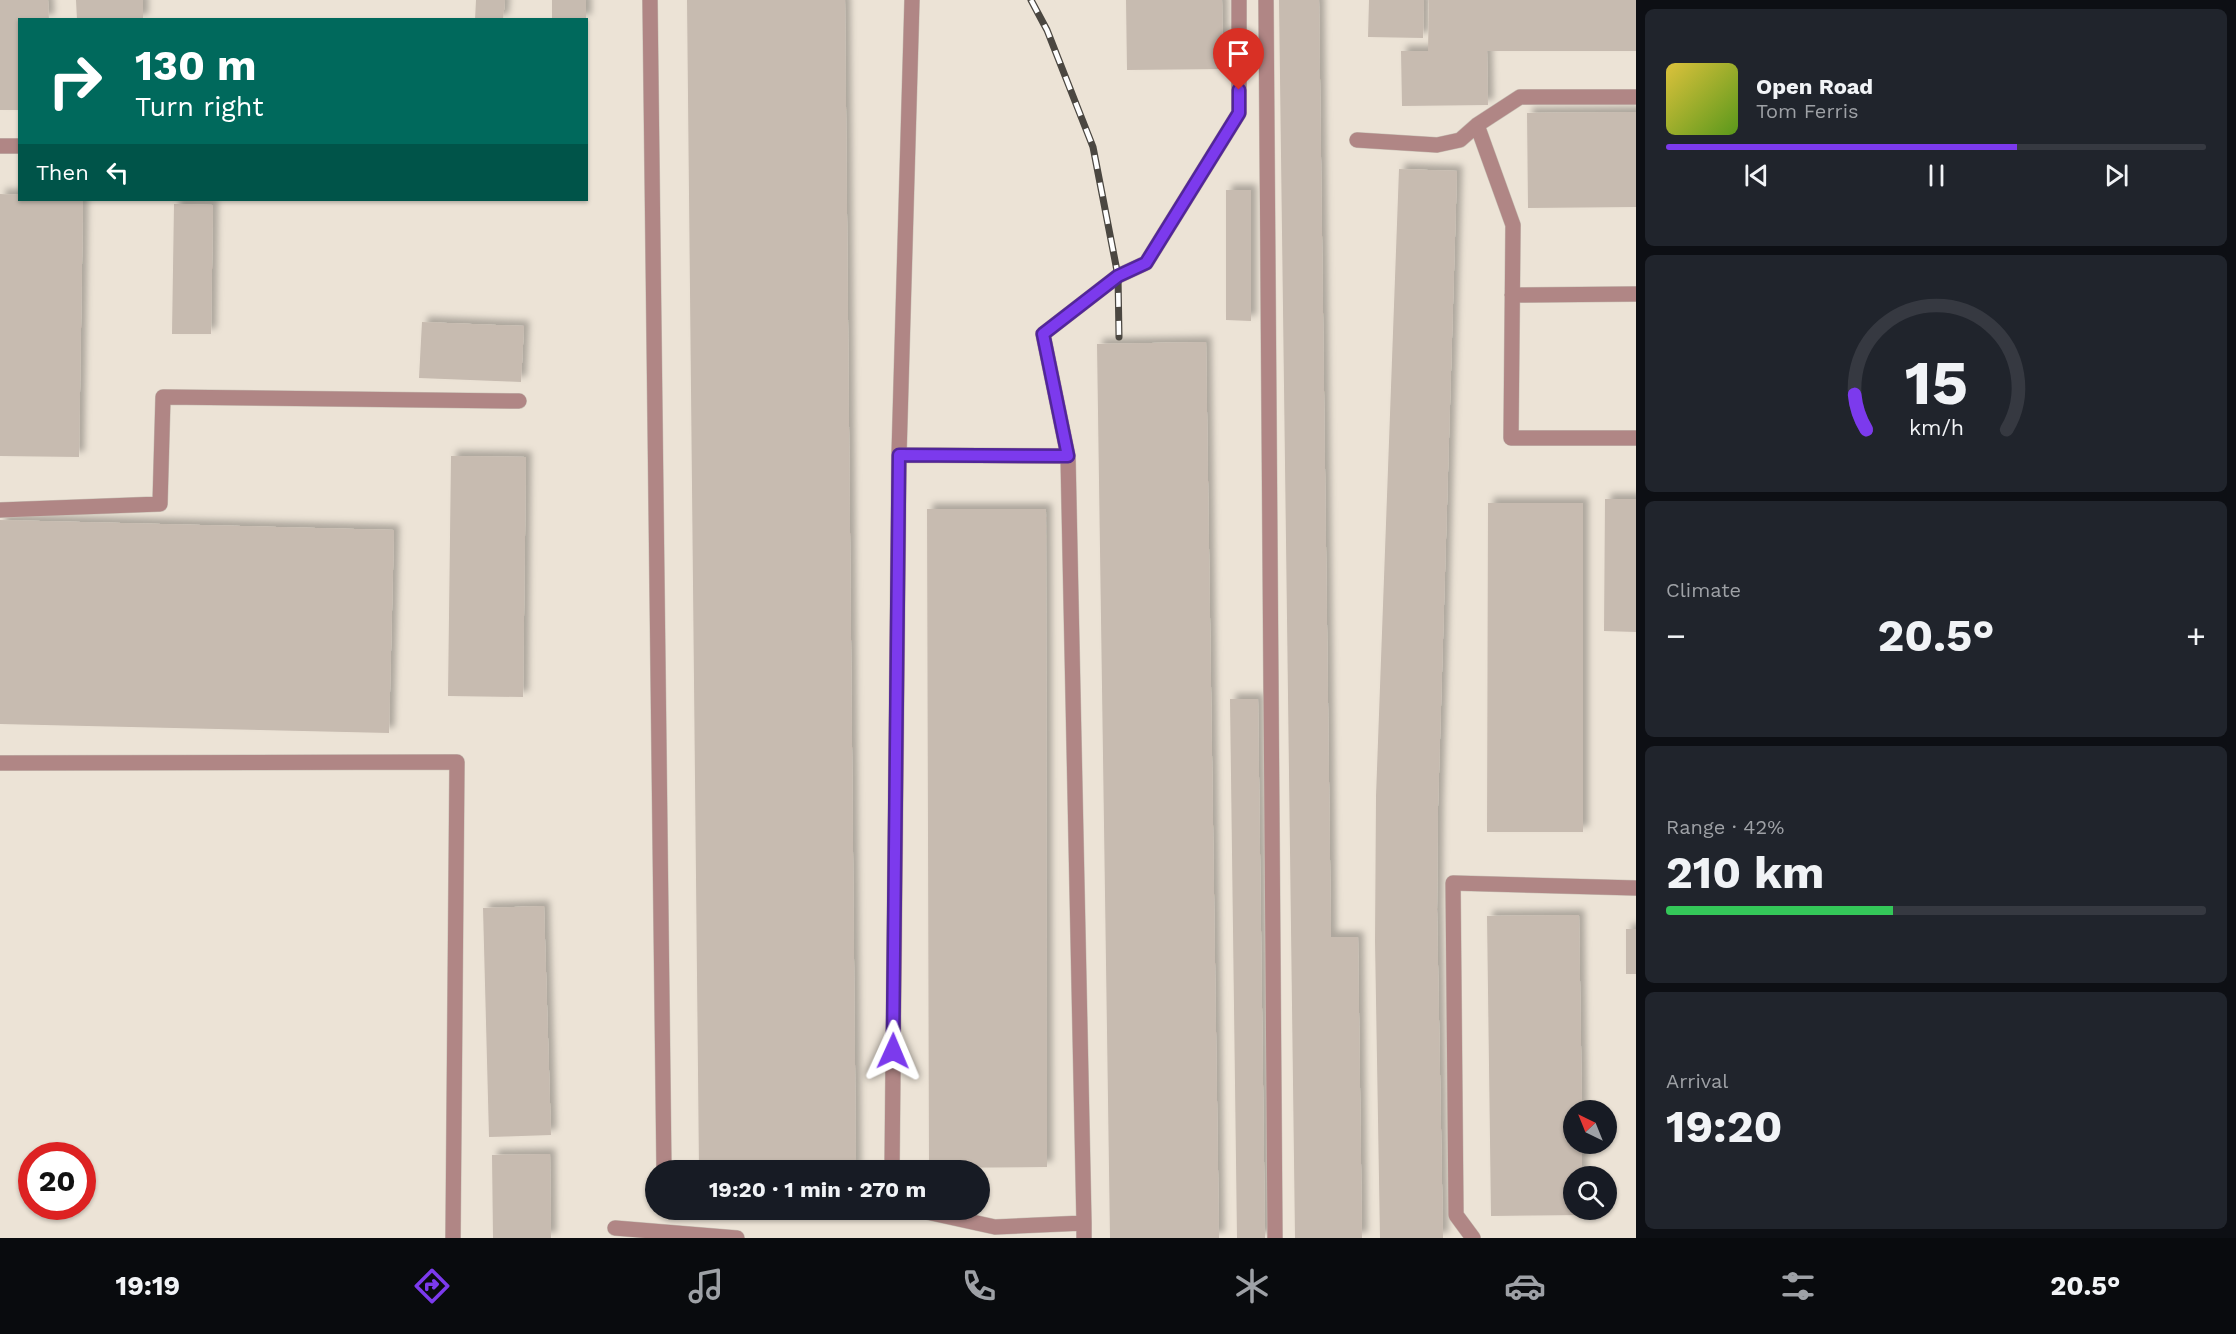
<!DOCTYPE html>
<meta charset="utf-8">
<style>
:root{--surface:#171b24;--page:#20242c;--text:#f1f3f6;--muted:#9ea1a6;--line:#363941;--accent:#7c3aed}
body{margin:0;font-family:"Work Sans",sans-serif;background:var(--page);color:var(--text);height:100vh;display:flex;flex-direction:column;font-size:22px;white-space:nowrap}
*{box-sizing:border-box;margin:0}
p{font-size:20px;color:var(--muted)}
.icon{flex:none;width:33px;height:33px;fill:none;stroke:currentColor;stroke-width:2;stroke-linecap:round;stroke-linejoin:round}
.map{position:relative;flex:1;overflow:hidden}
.drawer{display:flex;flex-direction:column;gap:9px;padding:9px;background:#0d0f14;width:600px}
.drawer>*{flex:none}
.hud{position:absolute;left:18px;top:18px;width:570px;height:183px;border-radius:0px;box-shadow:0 2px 4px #0004;background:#00695c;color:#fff;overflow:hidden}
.needle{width:39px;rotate:317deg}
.controls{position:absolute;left:1563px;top:1100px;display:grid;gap:12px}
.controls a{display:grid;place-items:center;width:54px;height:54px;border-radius:50%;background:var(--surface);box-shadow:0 2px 4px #0004;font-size:30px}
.speed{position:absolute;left:18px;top:1142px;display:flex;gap:12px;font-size:30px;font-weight:700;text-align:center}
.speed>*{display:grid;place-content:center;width:78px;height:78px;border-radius:50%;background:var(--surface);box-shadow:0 2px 4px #0004;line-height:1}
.speed .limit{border:9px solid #d22;background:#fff;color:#111}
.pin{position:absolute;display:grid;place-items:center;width:51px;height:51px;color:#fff;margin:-62px -26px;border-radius:50% 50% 50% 0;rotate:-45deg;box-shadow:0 0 6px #0007}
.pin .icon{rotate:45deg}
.me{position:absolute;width:66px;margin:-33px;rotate:1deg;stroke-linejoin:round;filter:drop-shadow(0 0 4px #0008)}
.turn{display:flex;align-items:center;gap:21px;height:126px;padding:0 18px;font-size:27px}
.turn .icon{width:78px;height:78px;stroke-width:2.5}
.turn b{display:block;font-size:42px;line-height:51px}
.then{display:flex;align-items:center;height:57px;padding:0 18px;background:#0003;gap:12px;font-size:22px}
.big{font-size:45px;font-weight:700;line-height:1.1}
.drawer .widget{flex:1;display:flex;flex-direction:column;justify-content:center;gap:9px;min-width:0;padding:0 21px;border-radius:9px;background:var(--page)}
.drawer .dial{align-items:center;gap:0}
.dial svg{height:156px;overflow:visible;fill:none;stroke:var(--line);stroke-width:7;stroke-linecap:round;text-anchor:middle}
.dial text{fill:var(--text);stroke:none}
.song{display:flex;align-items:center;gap:18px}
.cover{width:72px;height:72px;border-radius:9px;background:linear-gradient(135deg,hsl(50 70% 55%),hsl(90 70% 35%))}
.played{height:6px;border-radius:3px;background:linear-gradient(90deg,var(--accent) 65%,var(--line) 65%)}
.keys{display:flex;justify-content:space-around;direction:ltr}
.heat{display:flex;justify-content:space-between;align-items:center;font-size:33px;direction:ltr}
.charge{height:9px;border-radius:4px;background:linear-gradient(90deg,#34c759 42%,var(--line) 0)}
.trip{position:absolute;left:645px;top:1160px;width:345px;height:60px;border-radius:30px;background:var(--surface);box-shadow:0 2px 4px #0004;font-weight:700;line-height:60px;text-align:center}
.menu{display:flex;height:96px;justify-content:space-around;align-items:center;background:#090b0e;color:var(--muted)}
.menu .icon{width:42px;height:42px}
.menu .active{color:var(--accent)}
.menu b{font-size:27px;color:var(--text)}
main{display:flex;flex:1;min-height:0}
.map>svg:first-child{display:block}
.building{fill:#c7bbb0;filter:url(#shadow)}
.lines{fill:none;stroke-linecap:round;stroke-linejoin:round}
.minor-casing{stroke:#c7bfb4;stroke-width:16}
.minor{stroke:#b08685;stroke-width:15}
.rail-casing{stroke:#4b4741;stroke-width:7}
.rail{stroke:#fff;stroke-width:4.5;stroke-dasharray:14;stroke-linecap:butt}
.route-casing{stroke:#51269a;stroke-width:15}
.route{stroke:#7c3aed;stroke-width:10}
</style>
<main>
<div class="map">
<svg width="1636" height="1238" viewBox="0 0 1636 1238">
<defs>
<filter id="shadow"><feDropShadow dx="5.5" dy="-5.5" stdDeviation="3" flood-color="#0004"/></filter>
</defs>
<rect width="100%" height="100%" fill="#ece3d6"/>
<path class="building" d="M0,0h48l1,20h-29v90h-20z
M76,0h67v20h-66z
M476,0h29l-2,20h-28z
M552,0h34v20h-34z
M687,0h158l11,1170h-157z
M1126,0h96l1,69 -96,1z
M1279,0h40l12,937h27l4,301h-67z
M1369,0h55l-1,38 -55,-1z
M1429,0h207v51h-149l1,54 -86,1 -1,-55h27z
M1636,112v95l-108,1 -1,-95z
M1399,169l58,2 -19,636 -1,103 6,328h-63l-5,-297 1,-145z
M1226,190h25v131l-25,-1z
M0,194l20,1v5h63l-4,257 -79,-1z
M174,204l39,1 -2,129h-39z
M422,322l102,4 -3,56 -102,-4z
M1206,342l13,896h-109l-13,-894z
M451,456l75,1 -3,240 -75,-1z
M1605,499h31v133l-32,-1z
M1488,503h95v329h-96z
M927,509h119l1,658 -118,1z
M0,520l394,10 -5,203 -389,-9z
M1230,699h28l7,539h-28z
M544,906l7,229 -62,2 -6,-229z
M1579,915l3,195h-8v33h8v33h-8v33h9v6l-92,1 -4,-300z
M1626,929h10v45h-10z
M550,1154l1,84h-58l-1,-83z"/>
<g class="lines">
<defs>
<path id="minor" d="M650,0l14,1170
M1266,0l9,1238
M1477,125l36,100 -2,213h125
M1357,140l80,5 23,-5 17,-15 43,-28h116
M0,146h20
M1512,295l124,-1
M899,455l169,1 16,767 -89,4 -82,-18
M1068,456l-25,-122 75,-58 28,-13 93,-150v-113
M0,510l160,-6 3,-107 356,4
M0,763l457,-1 -4,476
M892,1170l7,-715 13,-455
M1084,1223v15
M615,1228l122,10
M1473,1238l-17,-23 -3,-332 183,5"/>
</defs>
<use href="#minor" class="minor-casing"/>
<use href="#minor" class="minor"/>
<defs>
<path id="rail" d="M1031,0l16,30 46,117 25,129 1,61"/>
</defs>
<use href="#rail" class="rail-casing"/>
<use href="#rail" class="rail"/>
</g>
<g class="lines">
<defs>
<path id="route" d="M893,1051l6,-596 169,1 -25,-122 75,-58 28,-13 93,-150v-23"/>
</defs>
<use href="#route" class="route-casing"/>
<use href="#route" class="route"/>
</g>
</svg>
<div class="controls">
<a><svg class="needle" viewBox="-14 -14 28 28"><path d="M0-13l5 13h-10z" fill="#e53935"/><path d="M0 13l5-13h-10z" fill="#9ea1a6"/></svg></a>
<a><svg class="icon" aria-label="search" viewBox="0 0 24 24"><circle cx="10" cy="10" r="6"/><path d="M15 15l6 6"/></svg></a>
</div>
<div class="speed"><div class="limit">20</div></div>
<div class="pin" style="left:1239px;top:90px;background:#d93025"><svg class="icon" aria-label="arrive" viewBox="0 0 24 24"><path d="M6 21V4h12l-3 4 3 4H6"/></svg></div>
<svg class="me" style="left:893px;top:1051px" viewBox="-20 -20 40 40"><path d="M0-17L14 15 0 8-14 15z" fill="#7c3aed" stroke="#fff" stroke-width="4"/></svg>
<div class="trip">19:20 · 1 min · 270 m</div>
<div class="hud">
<div class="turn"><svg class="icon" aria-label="right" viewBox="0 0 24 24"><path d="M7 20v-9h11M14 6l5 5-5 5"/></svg><div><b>130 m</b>Turn right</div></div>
<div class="then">Then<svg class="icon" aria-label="left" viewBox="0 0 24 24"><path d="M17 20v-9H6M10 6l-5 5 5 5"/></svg></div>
</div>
</div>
<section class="drawer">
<div class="widget">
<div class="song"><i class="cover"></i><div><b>Open Road</b><p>Tom Ferris</p></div></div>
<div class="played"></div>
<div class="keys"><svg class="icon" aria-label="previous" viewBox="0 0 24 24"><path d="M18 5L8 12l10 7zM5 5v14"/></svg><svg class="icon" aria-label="pause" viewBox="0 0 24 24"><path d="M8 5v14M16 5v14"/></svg><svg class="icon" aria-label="next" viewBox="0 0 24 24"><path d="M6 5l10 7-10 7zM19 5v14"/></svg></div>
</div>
<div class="widget dial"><svg viewBox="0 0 100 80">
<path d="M14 69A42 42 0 1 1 86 69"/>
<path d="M14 69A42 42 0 0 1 8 51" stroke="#7c3aed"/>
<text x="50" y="56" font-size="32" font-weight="700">15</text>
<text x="50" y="72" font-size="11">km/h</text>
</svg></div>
<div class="widget"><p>Climate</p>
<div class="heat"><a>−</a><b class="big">20.5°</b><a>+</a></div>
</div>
<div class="widget"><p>Range · 42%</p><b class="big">210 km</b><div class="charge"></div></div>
<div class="widget"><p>Arrival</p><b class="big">19:20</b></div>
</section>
</main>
<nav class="menu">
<b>19:19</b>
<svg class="icon active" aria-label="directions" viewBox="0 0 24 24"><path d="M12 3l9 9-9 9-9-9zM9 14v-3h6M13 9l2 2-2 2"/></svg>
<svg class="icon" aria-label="music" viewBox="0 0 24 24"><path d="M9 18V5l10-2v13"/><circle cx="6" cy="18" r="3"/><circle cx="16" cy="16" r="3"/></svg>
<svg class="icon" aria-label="phone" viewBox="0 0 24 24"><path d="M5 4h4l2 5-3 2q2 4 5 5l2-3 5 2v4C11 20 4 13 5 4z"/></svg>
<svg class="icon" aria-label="climate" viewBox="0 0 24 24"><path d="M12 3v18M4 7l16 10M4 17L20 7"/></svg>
<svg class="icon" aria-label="car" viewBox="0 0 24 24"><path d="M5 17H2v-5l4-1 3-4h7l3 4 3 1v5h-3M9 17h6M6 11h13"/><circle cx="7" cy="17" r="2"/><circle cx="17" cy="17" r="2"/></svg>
<svg class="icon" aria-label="filters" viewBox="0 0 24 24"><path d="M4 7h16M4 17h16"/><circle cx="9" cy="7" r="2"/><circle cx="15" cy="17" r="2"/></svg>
<b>20.5°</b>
</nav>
